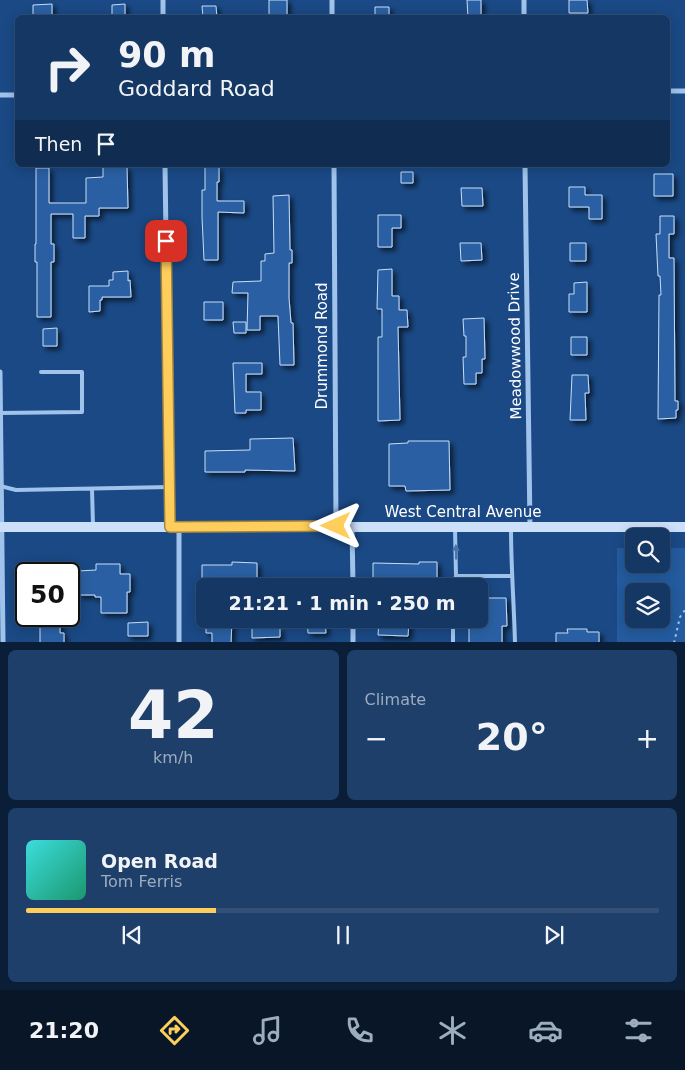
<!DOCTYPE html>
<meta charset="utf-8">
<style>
:root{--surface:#143764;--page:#1d3f6a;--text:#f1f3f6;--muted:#9dacbf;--line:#335178;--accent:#fece5c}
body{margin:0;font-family:"DejaVu Sans",sans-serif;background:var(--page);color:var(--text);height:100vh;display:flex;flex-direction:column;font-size:19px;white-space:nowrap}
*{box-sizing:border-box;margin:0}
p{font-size:16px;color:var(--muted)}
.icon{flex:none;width:28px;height:28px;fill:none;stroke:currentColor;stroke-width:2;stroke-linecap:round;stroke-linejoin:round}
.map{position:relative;height:642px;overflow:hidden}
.drawer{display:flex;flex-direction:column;gap:8px;padding:8px;background:#0b1e37;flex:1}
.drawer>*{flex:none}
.banner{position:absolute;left:15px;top:15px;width:655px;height:152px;border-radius:8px;box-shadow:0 2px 12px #0003,0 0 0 1px var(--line);background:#143764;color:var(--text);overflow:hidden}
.tools{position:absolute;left:625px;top:528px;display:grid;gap:10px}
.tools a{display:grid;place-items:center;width:45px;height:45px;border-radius:8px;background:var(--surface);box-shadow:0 2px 12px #0003,0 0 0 1px var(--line);font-size:25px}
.speed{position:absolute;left:15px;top:562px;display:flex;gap:10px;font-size:25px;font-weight:700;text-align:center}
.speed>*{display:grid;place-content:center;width:65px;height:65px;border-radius:50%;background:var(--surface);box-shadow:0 2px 12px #0003,0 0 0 1px var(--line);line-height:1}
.speed .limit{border:2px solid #111;border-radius:8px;background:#fff;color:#111}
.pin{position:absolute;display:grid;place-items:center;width:42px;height:42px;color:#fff;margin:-21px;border-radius:10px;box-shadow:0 2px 8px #0006}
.me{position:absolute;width:55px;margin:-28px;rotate:270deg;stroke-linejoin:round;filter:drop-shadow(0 0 4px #0008)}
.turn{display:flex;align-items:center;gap:18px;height:105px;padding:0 20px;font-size:22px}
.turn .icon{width:65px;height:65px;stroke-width:2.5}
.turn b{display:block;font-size:35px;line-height:42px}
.then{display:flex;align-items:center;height:48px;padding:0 20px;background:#0003;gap:10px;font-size:19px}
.big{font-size:38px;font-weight:700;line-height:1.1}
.drawer .tile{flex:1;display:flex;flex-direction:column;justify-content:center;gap:8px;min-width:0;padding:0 18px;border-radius:8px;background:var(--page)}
.drawer .dial{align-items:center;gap:0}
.dial b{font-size:65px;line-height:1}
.song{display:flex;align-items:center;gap:15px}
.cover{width:60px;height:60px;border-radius:8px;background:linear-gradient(135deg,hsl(180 70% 55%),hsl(160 70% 35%))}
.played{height:5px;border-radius:2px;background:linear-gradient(90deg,var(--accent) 30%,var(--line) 30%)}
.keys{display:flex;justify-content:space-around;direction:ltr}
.heat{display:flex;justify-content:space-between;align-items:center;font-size:28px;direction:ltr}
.drawer .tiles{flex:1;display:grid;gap:8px;grid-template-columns:1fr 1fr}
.tile:last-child{grid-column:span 2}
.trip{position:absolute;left:196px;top:578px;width:292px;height:50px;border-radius:8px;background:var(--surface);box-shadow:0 2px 12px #0003,0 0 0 1px var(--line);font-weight:700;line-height:50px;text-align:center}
.dock{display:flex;height:80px;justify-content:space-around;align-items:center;background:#081628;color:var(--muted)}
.dock .icon{width:35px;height:35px}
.dock .active{color:var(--accent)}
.dock b{font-size:22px;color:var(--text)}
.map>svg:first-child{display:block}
.green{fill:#235b9e;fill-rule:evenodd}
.building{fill:#2960a3;stroke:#c5ddf9;filter:url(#shadow)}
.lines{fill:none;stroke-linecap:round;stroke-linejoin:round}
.path{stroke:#a0c3ec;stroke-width:2;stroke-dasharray:2.5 4;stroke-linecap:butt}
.service{stroke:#a0c3ec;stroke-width:4}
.minor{stroke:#a0c3ec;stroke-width:5}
.secondary{stroke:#cce0f9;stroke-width:10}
.oneway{fill:#4974a9}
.route-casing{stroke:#a5863c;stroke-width:12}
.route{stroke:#fece5c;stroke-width:9}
.labels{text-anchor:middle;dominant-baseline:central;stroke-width:5;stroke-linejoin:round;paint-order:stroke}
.street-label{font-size:15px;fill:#fff;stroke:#1a4985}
</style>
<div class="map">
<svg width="685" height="643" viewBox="0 0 685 643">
<defs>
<filter id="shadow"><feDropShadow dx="3.5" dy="3.5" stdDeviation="2.5" flood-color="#0009"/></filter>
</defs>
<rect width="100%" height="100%" fill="#1a4985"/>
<path class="green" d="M617,548h17v16h27v-16h24v94h-68zM634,591h27v28h-27z"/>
<path class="building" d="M269,0h18v18h-18z
M467,0h14v18h-13z
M569,0h18l1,13h-19z
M52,4v14h-19v-13z
M125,4v14h-13v-13z
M202,6h14l1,12h-14z
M375,7h14v11h-14z
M103,167h24l1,41h-29v8h-14v22h-12v-24h-22v30h3v18h-3v55h-14v-55h-2v-18h1v-76h13v35h37v-25l17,-1z
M205,167h14v15h-2v19h27v12l-26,-1v48h-14l-2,-43v-27h3z
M401,172h12v11h-12z
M654,174h19v22h-19z
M569,187h16v8h17v24h-13v-12h-20z
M461,188h21l1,18h-21z
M289,195l1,55h2v13h-3v35l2,25h2l1,42h-14l-2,-49h-18v14h-13l1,-37h-16l1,-11 28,-1v-20h4v-7l9,-1 -1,-57z
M378,215h23v13h-9v19h-14z
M660,216h14v18h-5v24h5l1,143h3v9h-2v8l-18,1 1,-124h2l-1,-19h-2l-2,-42h4z
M460,243h21l1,17 -21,1z
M570,243h16v18h-16z
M392,269v27h7v14h8l1,17h-10l2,93 -22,1v-84h4v-28h-5l1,-39z
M128,271v10l2,-1 1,17h-29v3h-2v11l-11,1v-26h20v-6h4v-8z
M587,282v30h-18v-18h5v-11z
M204,302h19v18h-19z
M484,318l1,41h-3v14h-6v11h-12l-1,-27h3v-21h-2l-1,-17z
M233,322h13v11h-12z
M57,328v18h-14v-17z
M571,337h16v18h-16z
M233,363h29v11h-16v18h15v18h-15v3h-11z
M572,375h16l1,18h-4l1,27h-16z
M293,438l2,33 -50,-1v2h-40v-21l45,-1v-11z
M408,441h41l1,49 -44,1 -1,-5h-16v-42l19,-1z
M232,562l25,1v23h-30v-7h-25v-14h30z
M419,562h18v24h-42v-3h-22v-20l46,1z
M40,563h21v11h-21z
M96,564h24v10h10v18h-3v21h-26v-16h-6v-2h-17v-24l18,-1z
M480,598h26l1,28h-5v17h-33v-24h11z
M42,616h18v17h4v10h-24v-16h2z
M206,619h26l-1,24h-19v-10h-6z
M252,620h13v8h15v9l-28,1z
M307,620h18l1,13h-18z
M148,622v14h-20v-13z
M379,622h30l-1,14 -30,-1z
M567,629h20v3h12v11h-43v-10h12z"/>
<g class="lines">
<path class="path" d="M674,643l6,-26 5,-7"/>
<path class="service" d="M0,413l82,-1v-40h-41
M0,486l16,4 154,-3
M92,489l1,36
M511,529c0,38 3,75 4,114
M456,576h55
M453,586l3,-10 -1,-47
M453,619v24"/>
<path class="minor" d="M163,0v18
M332,0v18
M524,0v18
M668,91h17
M0,95h18
M165,165l5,362
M334,165l2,361
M525,165l5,362
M0,372l3,271
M179,527v116
M352,527l1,59
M353,619v24"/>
<path class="secondary" d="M0,527h685"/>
</g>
<defs><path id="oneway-solid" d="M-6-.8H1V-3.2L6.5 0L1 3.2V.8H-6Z" transform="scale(1.25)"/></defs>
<use class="oneway" href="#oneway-solid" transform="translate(456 552) rotate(-91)"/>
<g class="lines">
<defs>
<path id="route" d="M166,241l4,286 166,-1"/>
</defs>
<use href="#route" class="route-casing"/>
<use href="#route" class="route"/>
</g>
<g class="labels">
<g class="street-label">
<text transform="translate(322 346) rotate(-90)">Drummond Road</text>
<text transform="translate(515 346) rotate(-91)">Meadowwood Drive</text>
<text x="463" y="512">West Central Avenue</text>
</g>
</g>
</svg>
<div class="tools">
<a><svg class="icon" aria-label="search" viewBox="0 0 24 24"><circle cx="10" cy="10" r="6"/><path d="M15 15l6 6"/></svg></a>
<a><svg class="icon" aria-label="layers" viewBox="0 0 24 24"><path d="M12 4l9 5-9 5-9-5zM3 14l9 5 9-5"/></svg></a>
</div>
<div class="speed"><div class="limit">50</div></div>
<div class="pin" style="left:166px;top:241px;background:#d93025"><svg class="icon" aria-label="arrive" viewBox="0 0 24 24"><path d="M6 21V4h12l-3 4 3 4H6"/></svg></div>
<svg class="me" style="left:336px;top:526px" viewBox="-20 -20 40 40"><path d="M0-17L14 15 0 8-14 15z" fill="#fece5c" stroke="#fff" stroke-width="4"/></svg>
<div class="trip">21:21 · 1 min · 250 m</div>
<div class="banner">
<div class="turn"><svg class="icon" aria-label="right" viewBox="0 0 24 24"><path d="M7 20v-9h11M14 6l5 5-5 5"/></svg><div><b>90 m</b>Goddard Road</div></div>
<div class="then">Then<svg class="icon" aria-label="arrive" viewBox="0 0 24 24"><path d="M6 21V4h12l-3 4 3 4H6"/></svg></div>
</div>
</div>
<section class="drawer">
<div class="tiles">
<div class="tile dial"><b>42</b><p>km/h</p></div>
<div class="tile"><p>Climate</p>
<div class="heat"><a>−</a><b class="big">20°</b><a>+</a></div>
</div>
<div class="tile">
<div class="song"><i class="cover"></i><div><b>Open Road</b><p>Tom Ferris</p></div></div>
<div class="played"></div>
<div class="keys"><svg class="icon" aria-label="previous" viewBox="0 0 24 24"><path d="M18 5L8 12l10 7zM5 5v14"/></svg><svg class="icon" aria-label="pause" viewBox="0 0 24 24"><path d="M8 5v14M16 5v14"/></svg><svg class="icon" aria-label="next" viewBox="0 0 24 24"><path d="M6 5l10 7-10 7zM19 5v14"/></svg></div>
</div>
</div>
</section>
<nav class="dock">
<b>21:20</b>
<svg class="icon active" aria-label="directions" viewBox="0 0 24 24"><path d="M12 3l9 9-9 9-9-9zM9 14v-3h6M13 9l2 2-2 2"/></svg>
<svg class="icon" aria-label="music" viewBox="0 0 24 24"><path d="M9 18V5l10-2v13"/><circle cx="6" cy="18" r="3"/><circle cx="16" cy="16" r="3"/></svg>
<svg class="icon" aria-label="phone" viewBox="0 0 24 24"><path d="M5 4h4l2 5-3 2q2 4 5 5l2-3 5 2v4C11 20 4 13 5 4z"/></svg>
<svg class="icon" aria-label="climate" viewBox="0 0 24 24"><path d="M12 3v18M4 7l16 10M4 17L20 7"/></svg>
<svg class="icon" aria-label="car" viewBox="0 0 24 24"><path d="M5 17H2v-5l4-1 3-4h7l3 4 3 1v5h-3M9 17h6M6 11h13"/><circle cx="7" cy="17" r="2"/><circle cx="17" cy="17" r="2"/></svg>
<svg class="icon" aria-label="filters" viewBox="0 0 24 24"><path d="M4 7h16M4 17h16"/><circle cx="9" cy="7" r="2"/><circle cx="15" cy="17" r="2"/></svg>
</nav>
